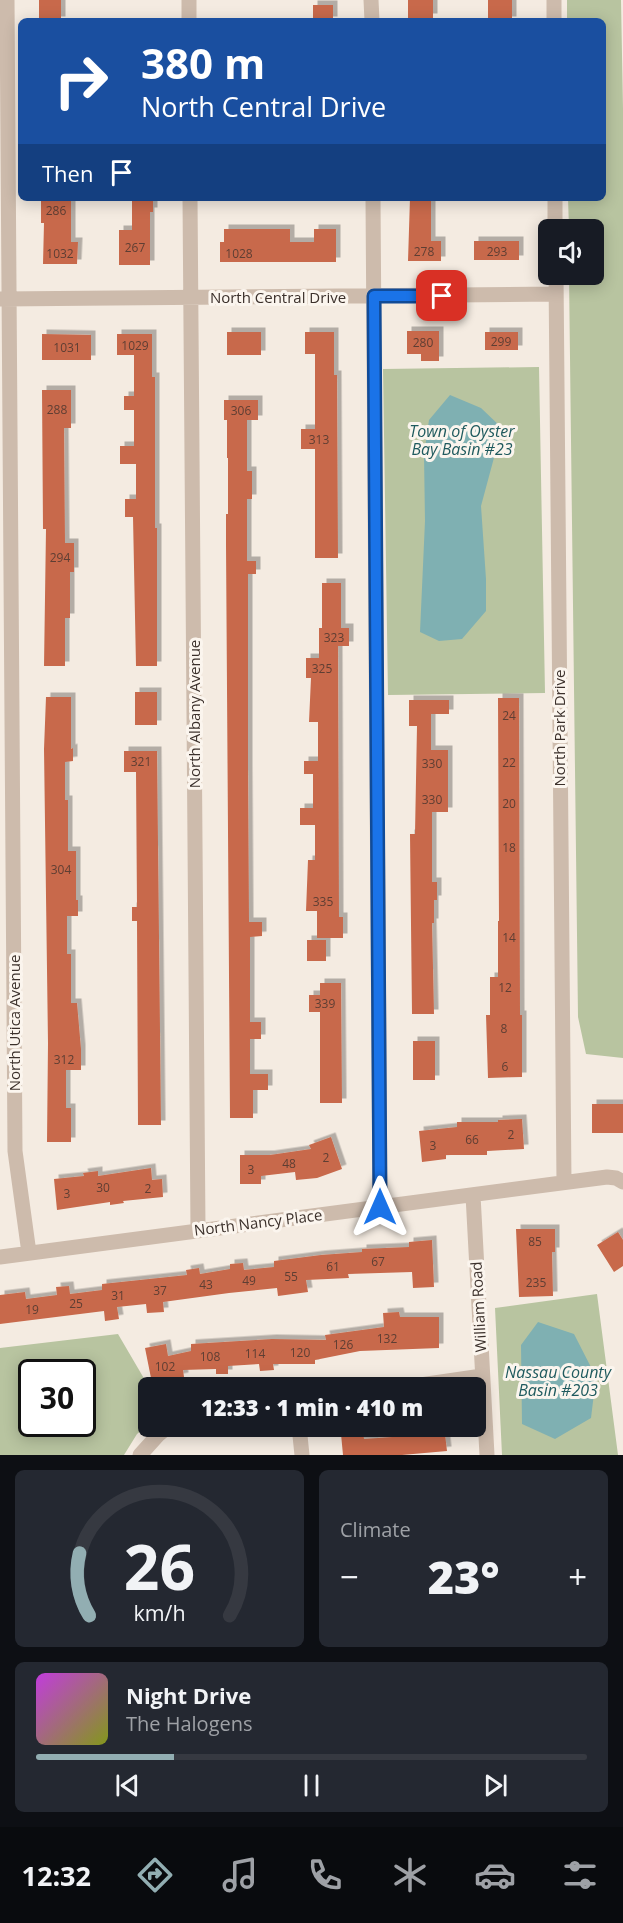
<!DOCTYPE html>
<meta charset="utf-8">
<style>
:root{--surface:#171b24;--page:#242831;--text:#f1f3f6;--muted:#9ea1a6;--line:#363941;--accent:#92aeb2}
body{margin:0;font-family:"Open Sans",sans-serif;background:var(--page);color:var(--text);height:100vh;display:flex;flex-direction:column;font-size:22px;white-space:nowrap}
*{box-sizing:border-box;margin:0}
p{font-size:20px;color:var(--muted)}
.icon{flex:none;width:33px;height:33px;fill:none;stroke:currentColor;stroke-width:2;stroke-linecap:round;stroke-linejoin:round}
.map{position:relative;height:1455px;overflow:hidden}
.details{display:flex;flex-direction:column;gap:15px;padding:15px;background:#0d0f14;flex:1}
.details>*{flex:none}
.banner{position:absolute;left:18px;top:18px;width:588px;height:183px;border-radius:9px;box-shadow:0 3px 15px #0003;background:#1a4fa0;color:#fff;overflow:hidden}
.buttons{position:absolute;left:538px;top:219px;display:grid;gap:12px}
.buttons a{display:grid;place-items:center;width:66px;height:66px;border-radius:9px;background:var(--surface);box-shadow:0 3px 15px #0003;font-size:30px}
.speed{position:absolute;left:18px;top:1359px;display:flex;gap:12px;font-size:30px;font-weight:700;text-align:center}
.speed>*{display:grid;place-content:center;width:78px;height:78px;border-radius:50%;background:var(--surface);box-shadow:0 3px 15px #0003;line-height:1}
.speed .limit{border:3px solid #111;border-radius:9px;background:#fff;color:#111}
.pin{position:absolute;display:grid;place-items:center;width:51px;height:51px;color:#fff;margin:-26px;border-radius:12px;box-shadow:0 3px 9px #0006}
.me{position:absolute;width:66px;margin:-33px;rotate:0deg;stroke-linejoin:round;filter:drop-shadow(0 0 4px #0008)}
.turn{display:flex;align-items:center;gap:21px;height:126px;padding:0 24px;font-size:27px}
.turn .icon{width:78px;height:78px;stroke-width:2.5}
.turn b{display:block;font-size:42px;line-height:51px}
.then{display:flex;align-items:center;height:57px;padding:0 24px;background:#0003;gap:12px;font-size:22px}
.big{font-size:45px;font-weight:800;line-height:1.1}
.details .tile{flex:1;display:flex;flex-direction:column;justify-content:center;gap:9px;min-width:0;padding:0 21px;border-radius:9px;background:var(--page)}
.details .dial{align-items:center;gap:0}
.dial svg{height:156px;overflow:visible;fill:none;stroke:var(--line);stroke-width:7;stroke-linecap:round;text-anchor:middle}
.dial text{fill:var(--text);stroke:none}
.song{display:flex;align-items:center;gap:18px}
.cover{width:72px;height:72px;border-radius:9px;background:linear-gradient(135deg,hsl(290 70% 55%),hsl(70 70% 35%))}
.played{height:6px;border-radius:3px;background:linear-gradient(90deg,var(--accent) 25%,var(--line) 25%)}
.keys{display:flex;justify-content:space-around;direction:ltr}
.heat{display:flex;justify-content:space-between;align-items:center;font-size:33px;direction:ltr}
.details .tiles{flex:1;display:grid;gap:15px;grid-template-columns:1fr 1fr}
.tile:last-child{grid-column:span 2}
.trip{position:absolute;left:138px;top:1377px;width:348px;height:60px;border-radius:9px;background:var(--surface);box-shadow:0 3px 15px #0003;font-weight:800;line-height:60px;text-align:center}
.menu{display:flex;height:96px;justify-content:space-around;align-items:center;background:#090b0e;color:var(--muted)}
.menu .icon{width:42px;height:42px}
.menu .current{color:var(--accent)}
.menu b{font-size:27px;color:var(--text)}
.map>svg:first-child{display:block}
.green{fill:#b8c4a0;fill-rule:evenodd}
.water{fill:#7fb0b2}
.building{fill:#c8694b;filter:url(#shadow)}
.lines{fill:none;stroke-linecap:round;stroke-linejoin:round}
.street{stroke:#cdbbac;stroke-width:15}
.route-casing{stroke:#114b97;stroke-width:15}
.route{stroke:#1a73e8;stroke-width:10}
.labels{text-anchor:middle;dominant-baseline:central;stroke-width:6;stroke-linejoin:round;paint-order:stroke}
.number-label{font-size:12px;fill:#5e3e33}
.street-label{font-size:15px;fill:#3b302b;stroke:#fbf5ee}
.water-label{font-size:16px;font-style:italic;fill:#1f5a5e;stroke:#fbf5ee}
</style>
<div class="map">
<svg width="623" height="1455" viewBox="0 0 623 1455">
<defs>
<filter id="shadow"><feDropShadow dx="4.5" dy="-4.5" stdDeviation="0" flood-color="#0004"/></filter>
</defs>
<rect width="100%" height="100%" fill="#f4ebe1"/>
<path class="green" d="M567,0h54l2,109v949l-37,-4 -8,-37 -9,-742 25,-1v-44l-25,-1 -1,-31h35v-177h-36z
M539,367l6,326 -157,2 -5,-326z
M597,1294l21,161h-116l-7,-147z
M118,1334l31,53 -1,38 -11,9 -13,21h-124v-107zM82,1372v52h-50v-52z"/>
<path class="water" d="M450,395l31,13 21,20 -21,78 5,73v32l-24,28 -23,2 -19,-9 5,-111 -1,-66 5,-35z
M538,1322l36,12 22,43 -5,41 -36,21 -33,-15 -1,-79z"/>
<path class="building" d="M39,0h22v21h-22z
M408,0h25v18h-25z
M488,0h24v21h-24z
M313,5h20v16h-20z
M41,198h30v44h7l-1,22h-34l1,-41h-3z
M132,198h21v14h-3v53h-31v-35h13z
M410,198h21v43h10v20h-33z
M224,229h66v13h24v-13h22v33h-116v-20h4z
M474,241h45v19h-45z
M407,331h32v30h-18v-7h-14z
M227,332h34v23h-34z
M305,332h29v43h3l1,183h-23v-109h-14v-20h14v-75h-10z
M485,332h33v18h-33z
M42,334l49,1v25h-49z
M117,334h35v43h3v151h2v138h-21l-3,-149h-8v-18h11v-35h-16v-18h14v-36h-10v-14h10v-41h-17z
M42,390h29v38h-7l1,115h9v29h-4v46h-5v48h-21l2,-137h-3z
M224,400h34v20h-11v51h5v28h-5v62h9v13h-8v195l1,153h13v14l-12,1v85h11v17h-11v35h18v16h-15v28h-23l-4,-574v-30h2v-56h-1v-38h-3z
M322,583h19v45h8v18h-11l1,271h4v21h-26v-27h-11l2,-51h7v-35h-15v-17h13v-34h-9v-13h14v-39h-9l2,-44h-5v-20h13v-30h3z
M135,692h22v33h-22z
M46,697h25v52l2,-1v13l-8,1v38h3v51h8v49h2v16h-11v38h4v49h6l4,46v21h-15v38h5v34h-24l1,-99 -4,-294z
M498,698h21l1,317h2v62l-34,1 -2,-63h4v-38h8v-56h1z
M409,700h40v14h-18v36h17v62h-16v70h5v18h-3v23h-2l2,91h-22l-2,-180h5l2,-108h-8z
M124,751h33l4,374h-23l-1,-204h-5v-14h5l-1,-135h-12z
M307,940h19v21h-19z
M320,983h21l1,120h-22v-91h-11v-17h11z
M413,1041h22v39h-22z
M592,1104h31v29h-31z
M522,1119l2,30 -37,2v4h-41v4l-24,3 -3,-31 38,-4v-5h41v-2z
M331,1137l11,32 -25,9 -21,2 -1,-8 -34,4v8h-21v-29h30l41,-6 -2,-4z
M151,1168l1,12 10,-1 1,18 -40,4 1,2 -14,2v-3l-53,8 -3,-31 30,-3 -1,-3 15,-2v5z
M516,1229h39v23h-3l1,44 -34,1z
M618,1232l5,8v26l-9,6 -17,-27z
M432,1240l2,47 -21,1 -1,-16 -64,2 1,4 -43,2 2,12 -30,4 -1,-8 -48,5 -66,9 1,10 -17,1 -1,-9 -29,3 2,12 -14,2 -1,-10 -104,13v-29l25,-3 1,7 31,-4 -1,-8 13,-1 1,8 32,-4v-6l85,-9 -1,-5 13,-2 1,6 30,-5v-5l13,-1 1,7 30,-3v-6l47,-6 41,-3v-3l47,-2v-5z
M399,1312l1,5h39v31l-79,3 -45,9v4h-42l1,6 -14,1 -1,-7 -31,2v8h-12v-5l-33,1 1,7 -32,6 -7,-35 21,-4 2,12 23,-5v-7l81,-5 54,1 -1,-5 59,-8 -1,-14z
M423,1426h21l3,25 -45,4h-59l-2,-21 22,-2 1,7 28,-2 -1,-8z"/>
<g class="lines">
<path class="street" d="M7,0l8,1151 14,102
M189,0v21
M371,0l1,21
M554,0v21
M190,198l8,1032
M373,198l7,1009
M555,198v32
M556,274l8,908
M1,299l555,-5
M473,1195l14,260
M0,1257l607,-80 9,1 7,4
M400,1388l82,-12
M299,1426l3,29
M140,1455l18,-20 11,-9"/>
</g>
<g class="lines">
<defs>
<path id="route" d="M380,1207l-6,-911h68"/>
</defs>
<use href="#route" class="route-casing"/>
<use href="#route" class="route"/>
</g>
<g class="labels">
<g class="number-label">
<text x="56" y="210">286</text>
<text x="135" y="247">267</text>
<text x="424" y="251">278</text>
<text x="497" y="251">293</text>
<text x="60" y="253">1032</text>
<text x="239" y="253">1028</text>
<text x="501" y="341">299</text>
<text x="423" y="342">280</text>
<text x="135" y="345">1029</text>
<text x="67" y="347">1031</text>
<text x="57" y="409">288</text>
<text x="241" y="410">306</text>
<text x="319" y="439">313</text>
<text x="60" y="557">294</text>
<text x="334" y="637">323</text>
<text x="322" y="668">325</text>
<text x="509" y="715">24</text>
<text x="141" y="761">321</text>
<text x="509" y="762">22</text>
<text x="432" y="763">330</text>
<text x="432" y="799">330</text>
<text x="509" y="803">20</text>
<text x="509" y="847">18</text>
<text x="61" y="869">304</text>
<text x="323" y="901">335</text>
<text x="509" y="937">14</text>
<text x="505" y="987">12</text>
<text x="325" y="1003">339</text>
<text x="504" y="1028">8</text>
<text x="64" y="1059">312</text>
<text x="505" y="1066">6</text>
<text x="511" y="1134">2</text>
<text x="472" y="1139">66</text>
<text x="433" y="1145">3</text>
<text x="326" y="1157">2</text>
<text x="289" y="1163">48</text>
<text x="251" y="1169">3</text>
<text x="103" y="1187">30</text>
<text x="148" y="1188">2</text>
<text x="67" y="1193">3</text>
<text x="535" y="1241">85</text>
<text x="378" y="1261">67</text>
<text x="333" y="1266">61</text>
<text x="291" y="1276">55</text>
<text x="249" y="1280">49</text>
<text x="536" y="1282">235</text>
<text x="206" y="1284">43</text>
<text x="160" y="1290">37</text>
<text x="118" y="1295">31</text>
<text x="76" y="1303">25</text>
<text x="32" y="1309">19</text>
<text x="387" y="1338">132</text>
<text x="343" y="1344">126</text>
<text x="300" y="1352">120</text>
<text x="255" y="1353">114</text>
<text x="210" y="1356">108</text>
<text x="165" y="1366">102</text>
</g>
<g class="street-label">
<text x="278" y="297">North Central Drive</text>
<text transform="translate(194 714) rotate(-90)">North Albany Avenue</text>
<text transform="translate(559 728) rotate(-90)">North Park Drive</text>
<text transform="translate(14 1023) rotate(-90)">North Utica Avenue</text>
<text transform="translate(258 1222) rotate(-7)">North Nancy Place</text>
<text transform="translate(478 1307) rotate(-93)">William Road</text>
</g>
<g class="water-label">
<text x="462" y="431">Town of Oyster<tspan x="462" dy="18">Bay Basin #23</tspan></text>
<text x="558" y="1372">Nassau County<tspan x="558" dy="18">Basin #203</tspan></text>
</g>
</g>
</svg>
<div class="buttons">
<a><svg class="icon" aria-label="sound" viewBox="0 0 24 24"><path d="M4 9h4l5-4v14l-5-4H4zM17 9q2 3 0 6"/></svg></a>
</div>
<div class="speed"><div class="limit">30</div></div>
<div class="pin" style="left:442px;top:296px;background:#d93025"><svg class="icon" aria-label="arrive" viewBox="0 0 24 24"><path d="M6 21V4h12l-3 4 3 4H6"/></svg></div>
<svg class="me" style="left:380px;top:1207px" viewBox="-20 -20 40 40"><path d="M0-17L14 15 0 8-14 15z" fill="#1a73e8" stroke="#fff" stroke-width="4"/></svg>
<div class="trip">12:33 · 1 min · 410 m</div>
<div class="banner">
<div class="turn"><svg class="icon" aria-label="right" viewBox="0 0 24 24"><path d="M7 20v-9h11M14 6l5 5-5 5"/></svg><div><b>380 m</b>North Central Drive</div></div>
<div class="then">Then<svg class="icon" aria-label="arrive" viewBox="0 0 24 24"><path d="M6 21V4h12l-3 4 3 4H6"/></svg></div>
</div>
</div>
<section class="details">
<div class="tiles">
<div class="tile dial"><svg viewBox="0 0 100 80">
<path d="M14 69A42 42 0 1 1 86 69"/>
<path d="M14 69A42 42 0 0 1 9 37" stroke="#92aeb2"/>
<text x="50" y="56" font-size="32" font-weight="700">26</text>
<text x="50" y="72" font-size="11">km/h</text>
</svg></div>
<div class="tile"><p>Climate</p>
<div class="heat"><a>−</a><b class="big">23°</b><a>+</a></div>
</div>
<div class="tile">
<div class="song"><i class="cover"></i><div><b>Night Drive</b><p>The Halogens</p></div></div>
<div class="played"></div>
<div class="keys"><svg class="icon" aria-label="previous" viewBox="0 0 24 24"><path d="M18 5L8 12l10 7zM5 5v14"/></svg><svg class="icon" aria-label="pause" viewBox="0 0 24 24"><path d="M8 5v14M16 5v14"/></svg><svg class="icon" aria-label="next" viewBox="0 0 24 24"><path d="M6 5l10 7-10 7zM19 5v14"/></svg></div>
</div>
</div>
</section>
<nav class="menu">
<b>12:32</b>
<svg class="icon current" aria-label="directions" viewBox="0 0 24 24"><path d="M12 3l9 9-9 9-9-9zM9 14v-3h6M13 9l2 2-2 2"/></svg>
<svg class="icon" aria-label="music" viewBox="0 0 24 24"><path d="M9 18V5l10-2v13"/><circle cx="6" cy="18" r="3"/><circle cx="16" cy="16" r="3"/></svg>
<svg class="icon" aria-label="phone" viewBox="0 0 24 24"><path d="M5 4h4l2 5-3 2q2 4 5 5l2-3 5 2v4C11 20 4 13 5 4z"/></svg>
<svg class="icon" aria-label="climate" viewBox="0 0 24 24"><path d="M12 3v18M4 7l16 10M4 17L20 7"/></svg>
<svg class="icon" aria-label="car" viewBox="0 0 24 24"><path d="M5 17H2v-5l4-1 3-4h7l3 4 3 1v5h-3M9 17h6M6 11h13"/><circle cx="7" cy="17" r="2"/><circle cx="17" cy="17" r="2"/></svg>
<svg class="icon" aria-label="filters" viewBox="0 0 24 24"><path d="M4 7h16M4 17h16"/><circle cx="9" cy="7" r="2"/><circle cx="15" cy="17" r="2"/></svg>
</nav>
